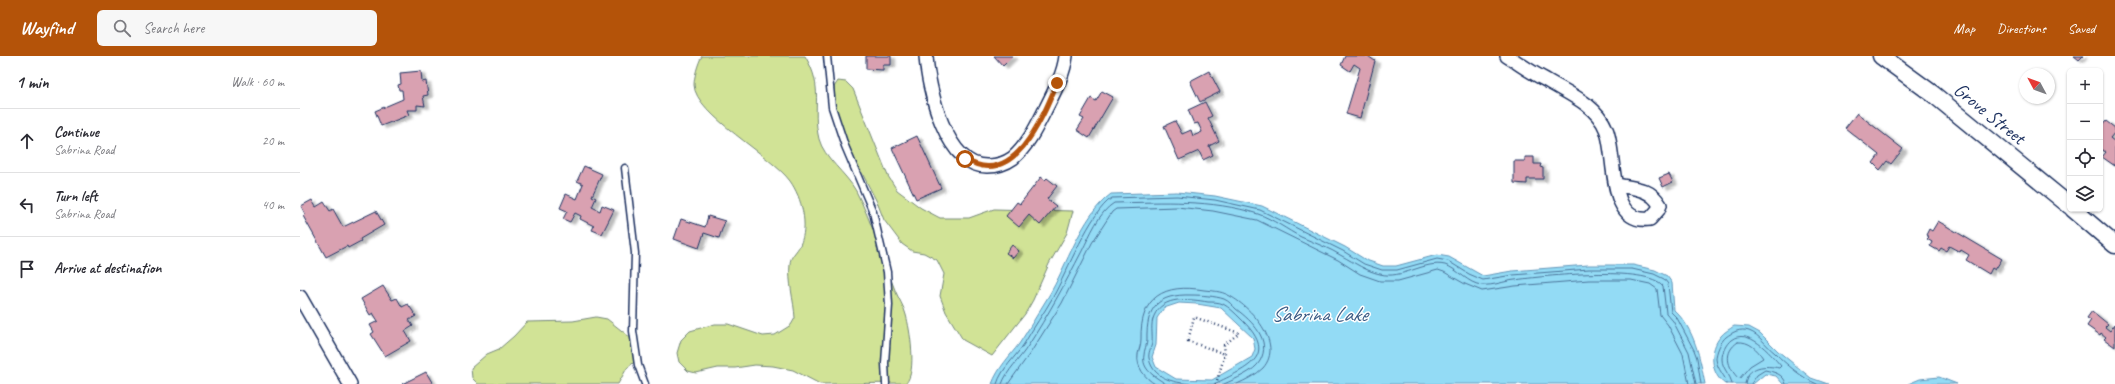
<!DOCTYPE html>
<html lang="en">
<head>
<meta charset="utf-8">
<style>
	body { margin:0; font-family:Caveat,sans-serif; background:#f7f7f7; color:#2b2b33 }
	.controls { position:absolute; right:12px; top:12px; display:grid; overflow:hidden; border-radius:6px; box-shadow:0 1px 3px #0004 }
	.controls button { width:36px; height:36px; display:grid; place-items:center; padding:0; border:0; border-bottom:1px solid #e1e1e2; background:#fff; color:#2b2b33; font:20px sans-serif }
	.compass { position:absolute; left:1719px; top:12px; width:36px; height:36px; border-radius:50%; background:#fff; box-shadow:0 1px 3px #0004; rotate:311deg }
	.stop { position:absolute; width:12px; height:12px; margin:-9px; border:3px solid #b45309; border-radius:50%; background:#fff }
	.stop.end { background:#b45309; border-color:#fff; box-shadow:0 1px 4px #0008 }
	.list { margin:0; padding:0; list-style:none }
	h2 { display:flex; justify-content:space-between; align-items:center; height:52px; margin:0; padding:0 16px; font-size:17px }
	h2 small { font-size:13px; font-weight:400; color:#7c7c81 }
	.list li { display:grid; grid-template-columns:26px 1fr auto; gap:12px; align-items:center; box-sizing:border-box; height:64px; padding:0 16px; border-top:1px solid #e1e1e2 }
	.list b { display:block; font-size:15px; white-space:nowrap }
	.list p { margin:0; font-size:13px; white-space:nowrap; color:#7c7c81 }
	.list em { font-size:13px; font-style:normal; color:#7c7c81 }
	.icon { flex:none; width:22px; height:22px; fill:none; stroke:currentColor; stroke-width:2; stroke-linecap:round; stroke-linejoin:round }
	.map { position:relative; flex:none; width:1815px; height:328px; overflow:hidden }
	header { display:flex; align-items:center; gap:24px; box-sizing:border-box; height:56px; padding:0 20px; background:#b45309; color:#fff }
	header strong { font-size:19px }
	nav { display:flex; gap:22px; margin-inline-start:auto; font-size:14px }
	.search { width:280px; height:36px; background:#f7f7f7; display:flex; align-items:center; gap:10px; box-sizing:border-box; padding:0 14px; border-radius:6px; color:#7c7c81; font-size:15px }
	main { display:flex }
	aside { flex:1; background:#fff }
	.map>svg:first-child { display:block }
	.green { fill:#d1e396; stroke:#76897a }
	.water { fill:#93dbf5; stroke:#6396b9; fill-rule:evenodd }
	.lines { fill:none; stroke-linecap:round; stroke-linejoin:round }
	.shore { stroke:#4b749a; stroke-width:1 }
	.building { fill:#d9a1b1; stroke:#1b2f5e; filter:url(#shadow) }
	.service-casing { stroke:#1b2f5e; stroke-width:9 }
	.minor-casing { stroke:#1b2f5e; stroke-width:16 }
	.tertiary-casing { stroke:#1b2f5e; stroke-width:19 }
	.path { stroke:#1b2f5e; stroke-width:2.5; stroke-dasharray:1 3; stroke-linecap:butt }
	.service { stroke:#fff; stroke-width:6 }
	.minor { stroke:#fff; stroke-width:13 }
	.tertiary { stroke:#fff; stroke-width:16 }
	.route { stroke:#b45309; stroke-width:5 }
	.labels { text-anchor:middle; stroke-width:3; stroke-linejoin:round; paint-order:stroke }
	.street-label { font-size:20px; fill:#1b2f5e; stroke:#fff }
	.water-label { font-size:21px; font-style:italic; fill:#395a84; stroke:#fff }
</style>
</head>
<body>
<header>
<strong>Wayfind</strong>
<div class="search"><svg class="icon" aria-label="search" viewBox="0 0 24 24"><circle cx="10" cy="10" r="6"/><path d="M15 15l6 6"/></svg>Search here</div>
<nav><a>Map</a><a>Directions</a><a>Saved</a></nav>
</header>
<main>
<aside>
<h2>1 min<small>Walk · 60 m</small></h2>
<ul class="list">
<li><svg class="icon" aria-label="ahead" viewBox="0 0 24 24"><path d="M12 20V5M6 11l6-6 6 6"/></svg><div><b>Continue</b><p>Sabrina Road</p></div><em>20 m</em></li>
<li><svg class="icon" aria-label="left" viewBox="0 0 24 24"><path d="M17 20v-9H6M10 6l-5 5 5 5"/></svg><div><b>Turn left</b><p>Sabrina Road</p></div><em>40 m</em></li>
<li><svg class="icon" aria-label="arrive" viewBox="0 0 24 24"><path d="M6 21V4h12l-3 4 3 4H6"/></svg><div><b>Arrive at destination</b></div></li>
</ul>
</aside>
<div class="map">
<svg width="1815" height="328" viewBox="0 0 1815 328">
	<defs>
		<filter id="shadow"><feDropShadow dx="4.5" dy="2.5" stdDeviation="1" flood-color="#0004"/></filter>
	</defs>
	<rect width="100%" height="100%" fill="#fff"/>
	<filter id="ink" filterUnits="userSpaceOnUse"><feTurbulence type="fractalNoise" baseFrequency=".025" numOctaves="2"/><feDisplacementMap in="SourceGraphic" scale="8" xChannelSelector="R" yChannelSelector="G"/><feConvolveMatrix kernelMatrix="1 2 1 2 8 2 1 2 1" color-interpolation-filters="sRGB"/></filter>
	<g filter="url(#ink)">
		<path class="green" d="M402 0H505C525 33 511 50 519 83 524 102 546 117 556 135 572 166 582 201 595 234 598 242 604 250 606 259 610 273 617 316 606 327L520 328 493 314 473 310 455 309 435 312H418L396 317 388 315 379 306 377 297 381 284 390 275 415 268H428L463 280 475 279 491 269 495 262C494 244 488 226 490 208 490 200 497 196 500 189 509 170 502 142 490 125 472 100 395 58 394 29 394 21 398 7 402 0Z
			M538 25 546 26 553 33 588 120 597 134 621 152 640 162H669L694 153 773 155 767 177 749 208 733 244 725 258 692 300 663 284 646 256 640 240 644 218 637 204 624 197 612 195 602 188 584 164 577 146 536 67 534 31Z
			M296 261 307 263 331 282 338 303 327 312 318 328H178L172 322 171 312 187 298 199 293 214 280 227 266 273 265Z"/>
		<path class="water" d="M877 136 915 140 962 150 1045 191 1066 204 1083 210H1096L1137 199 1149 201 1183 220 1212 215 1288 209H1333L1355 214 1367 220 1372 227 1374 254C1395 273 1400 303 1405 328H692C698 312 709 301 719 288 729 273 738 257 748 241 767 210 781 160 811 138ZM879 247 897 248 921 252 953 282 955 293 952 301 912 324 876 323 856 311 852 301 856 289 857 262 864 252Z
			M1434 270 1449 271 1460 277 1478 295 1511 322 1528 328H1483L1476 320 1465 318 1453 328H1425C1410 318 1409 293 1421 280 1424 276 1430 273 1434 270Z
			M1639 321 1657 328H1608L1620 323Z"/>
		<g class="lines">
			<path class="shore" d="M1438 286C1449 285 1457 293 1463 302L1450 310 1439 323C1427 311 1423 296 1438 286Z
				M697 328C702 312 715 302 724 288 733 272 744 257 753 241 767 216 790 156 812 142L877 140 915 144 960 154 1043 195 1064 208 1082 214H1097L1137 203 1148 205 1169 218 1183 224 1213 219 1289 213H1332L1354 218 1364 223 1368 228 1371 256 1377 262 1394 294 1397 302 1401 328
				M702 328C707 314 720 303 728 290 748 259 765 228 782 195 790 179 799 156 814 147 862 146 911 143 958 158 973 163 987 174 1001 181 1015 187 1029 192 1042 200 1055 207 1066 215 1080 218 1102 224 1124 204 1145 209 1158 213 1168 228 1182 229 1194 230 1204 225 1215 224 1241 220 1348 209 1363 230L1366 257 1373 265 1389 296 1396 328
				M708 328 731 296 762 247 792 187 812 156 816 153 877 151 913 155 957 164 1038 204 1060 218 1080 225H1098L1138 214 1144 216 1165 228 1182 235 1215 230 1289 224H1331L1350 228 1357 233 1360 259 1368 269 1383 298 1389 328
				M855 328C845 322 836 311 838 298 839 293 841 289 841 283 840 241 864 227 904 234 912 235 921 235 928 239 950 250 985 287 963 312 956 319 946 324 937 328
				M866 328C856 321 841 314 844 299 844 294 847 289 847 284 846 251 858 238 891 239 901 239 915 240 924 243 929 245 933 250 936 253 952 265 972 284 960 305 954 316 935 323 924 328
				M901 328C882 328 853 326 849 302 848 297 851 292 852 287 853 278 850 269 854 260 863 239 890 243 908 246 913 246 919 246 923 248 929 251 935 257 940 262 980 300 949 311 914 328
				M1427 328C1426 320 1417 314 1416 303 1416 296 1421 285 1426 281 1433 276 1440 272 1449 275 1460 279 1466 290 1475 297 1486 308 1502 322 1517 328
				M1432 328C1431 319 1422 313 1422 303 1422 296 1426 288 1431 284 1448 271 1470 297 1481 310L1479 312C1466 309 1447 309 1445 328
				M1451 328 1457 319 1465 314C1474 316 1484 318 1486 328"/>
		</g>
		<path class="building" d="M566 0H591V9H583V14L566 13Z
			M694 0H713L703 10Z
			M1045 0H1068L1075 5 1060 62 1046 58 1060 12 1054 8 1050 15 1041 9Z
			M1774 0H1783L1779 4Z
			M121 15 122 26 126 25 128 39 123 40 125 50 117 49V54H107L109 59 81 70 75 55 103 43 102 34H99L98 29 101 28 100 17Z
			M909 15 920 36 900 46 890 25Z
			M802 35 813 41 789 82 777 74 784 63 780 61 791 42 796 45Z
			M905 46 912 60 908 62 919 85 909 90 913 99 903 104 899 95 879 104 864 70 875 65 882 78 891 74 893 80 902 76 898 67 894 68 888 54Z
			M1557 57 1603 93 1591 108 1587 105 1580 114 1573 107 1579 99 1545 72Z
			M1806 65 1815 72V76L1810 82 1815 86V110L1802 101 1806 96 1800 93V72Z
			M617 80 641 132 616 143 592 92Z
			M1225 101H1234V108H1241L1240 111 1243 112V123H1227V128L1214 127V105H1225Z
			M284 110 302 118 292 140 296 142 292 151 300 155 302 149 314 154 302 178 292 174 294 170 280 163 281 160 275 157 270 166 263 163 267 155 260 152 266 138 277 143 283 128 277 125Z
			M1369 118 1373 126 1363 131 1359 122Z
			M741 121 745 124 747 122 757 130 747 143 756 150 740 169 729 159 719 171 706 160 717 146 720 148Z
			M12 144 16 151 24 146 30 155 33 153 43 171 76 155 84 169 60 183 61 185 48 192 47 190 26 201 3 160 5 158 1 150Z
			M408 160 425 165 419 182 404 177 399 192 374 183 381 163 405 171Z
			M1638 165 1702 203 1695 214 1692 212 1689 218 1666 204 1669 199 1661 194 1660 196 1649 190 1646 195 1641 192 1639 195 1630 190 1632 186 1627 183 1629 181 1626 179 1629 173 1632 175Z
			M712 189 719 195 713 202 706 197Z
			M83 230 92 244 97 242 102 251 108 248 116 260 109 264 113 270 105 275 111 285 85 300 71 278 74 276 70 269 78 265 73 257 70 259 61 243Z
			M1792 255 1808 268 1805 271 1810 275 1815 268V291L1804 283 1806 281 1801 277 1800 279 1787 270 1791 264 1787 262Z
			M126 316 133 328H102Z"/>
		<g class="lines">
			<defs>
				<path id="service" d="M527 0 532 51 545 90 573 156 587 216 589 249 585 307 586 328
					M325 112 335 197 333 275 338 309 345 328"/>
				<path id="minor" d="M626 0C628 32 646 112 688 110 697 110 706 107 713 102 727 90 736 72 744 56 752 40 764 19 766 0
					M1207 0C1220 8 1232 17 1246 24 1267 37 1296 48 1306 73 1317 98 1306 169 1350 163L1358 154 1360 149C1350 132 1334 132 1316 129
					M0 241 50 328"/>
				<path id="tertiary" d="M1581 0 1633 38 1770 150
					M1773 153 1815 189"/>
			</defs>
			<use href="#service" class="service-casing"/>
			<use href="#minor" class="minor-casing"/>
			<use href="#tertiary" class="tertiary-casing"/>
			<path class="path" d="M916 328 925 298 924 289 939 277 894 261 888 285 925 298"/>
			<use href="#service" class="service"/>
			<use href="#minor" class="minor"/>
			<use href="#tertiary" class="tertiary"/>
		</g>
	</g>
	<g class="lines" filter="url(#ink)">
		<path class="route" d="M665 103C714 134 743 61 757 27"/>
	</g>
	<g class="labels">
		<g class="street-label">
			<text transform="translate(1690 57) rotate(39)" y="7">Grove Street</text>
		</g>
		<g class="water-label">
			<text x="1019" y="265">Sabrina Lake</text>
		</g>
	</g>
</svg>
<div class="controls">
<button>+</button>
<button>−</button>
<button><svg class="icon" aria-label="locate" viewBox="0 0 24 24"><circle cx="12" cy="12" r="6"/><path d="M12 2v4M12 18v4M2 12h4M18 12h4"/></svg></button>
<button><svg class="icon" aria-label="layers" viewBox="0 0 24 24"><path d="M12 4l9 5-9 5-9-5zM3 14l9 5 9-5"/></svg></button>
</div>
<svg class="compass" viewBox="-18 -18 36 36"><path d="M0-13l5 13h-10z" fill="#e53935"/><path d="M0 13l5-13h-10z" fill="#7c7c81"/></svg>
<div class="stop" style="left:665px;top:103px"></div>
<div class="stop end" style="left:757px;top:27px"></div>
</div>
</main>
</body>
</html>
